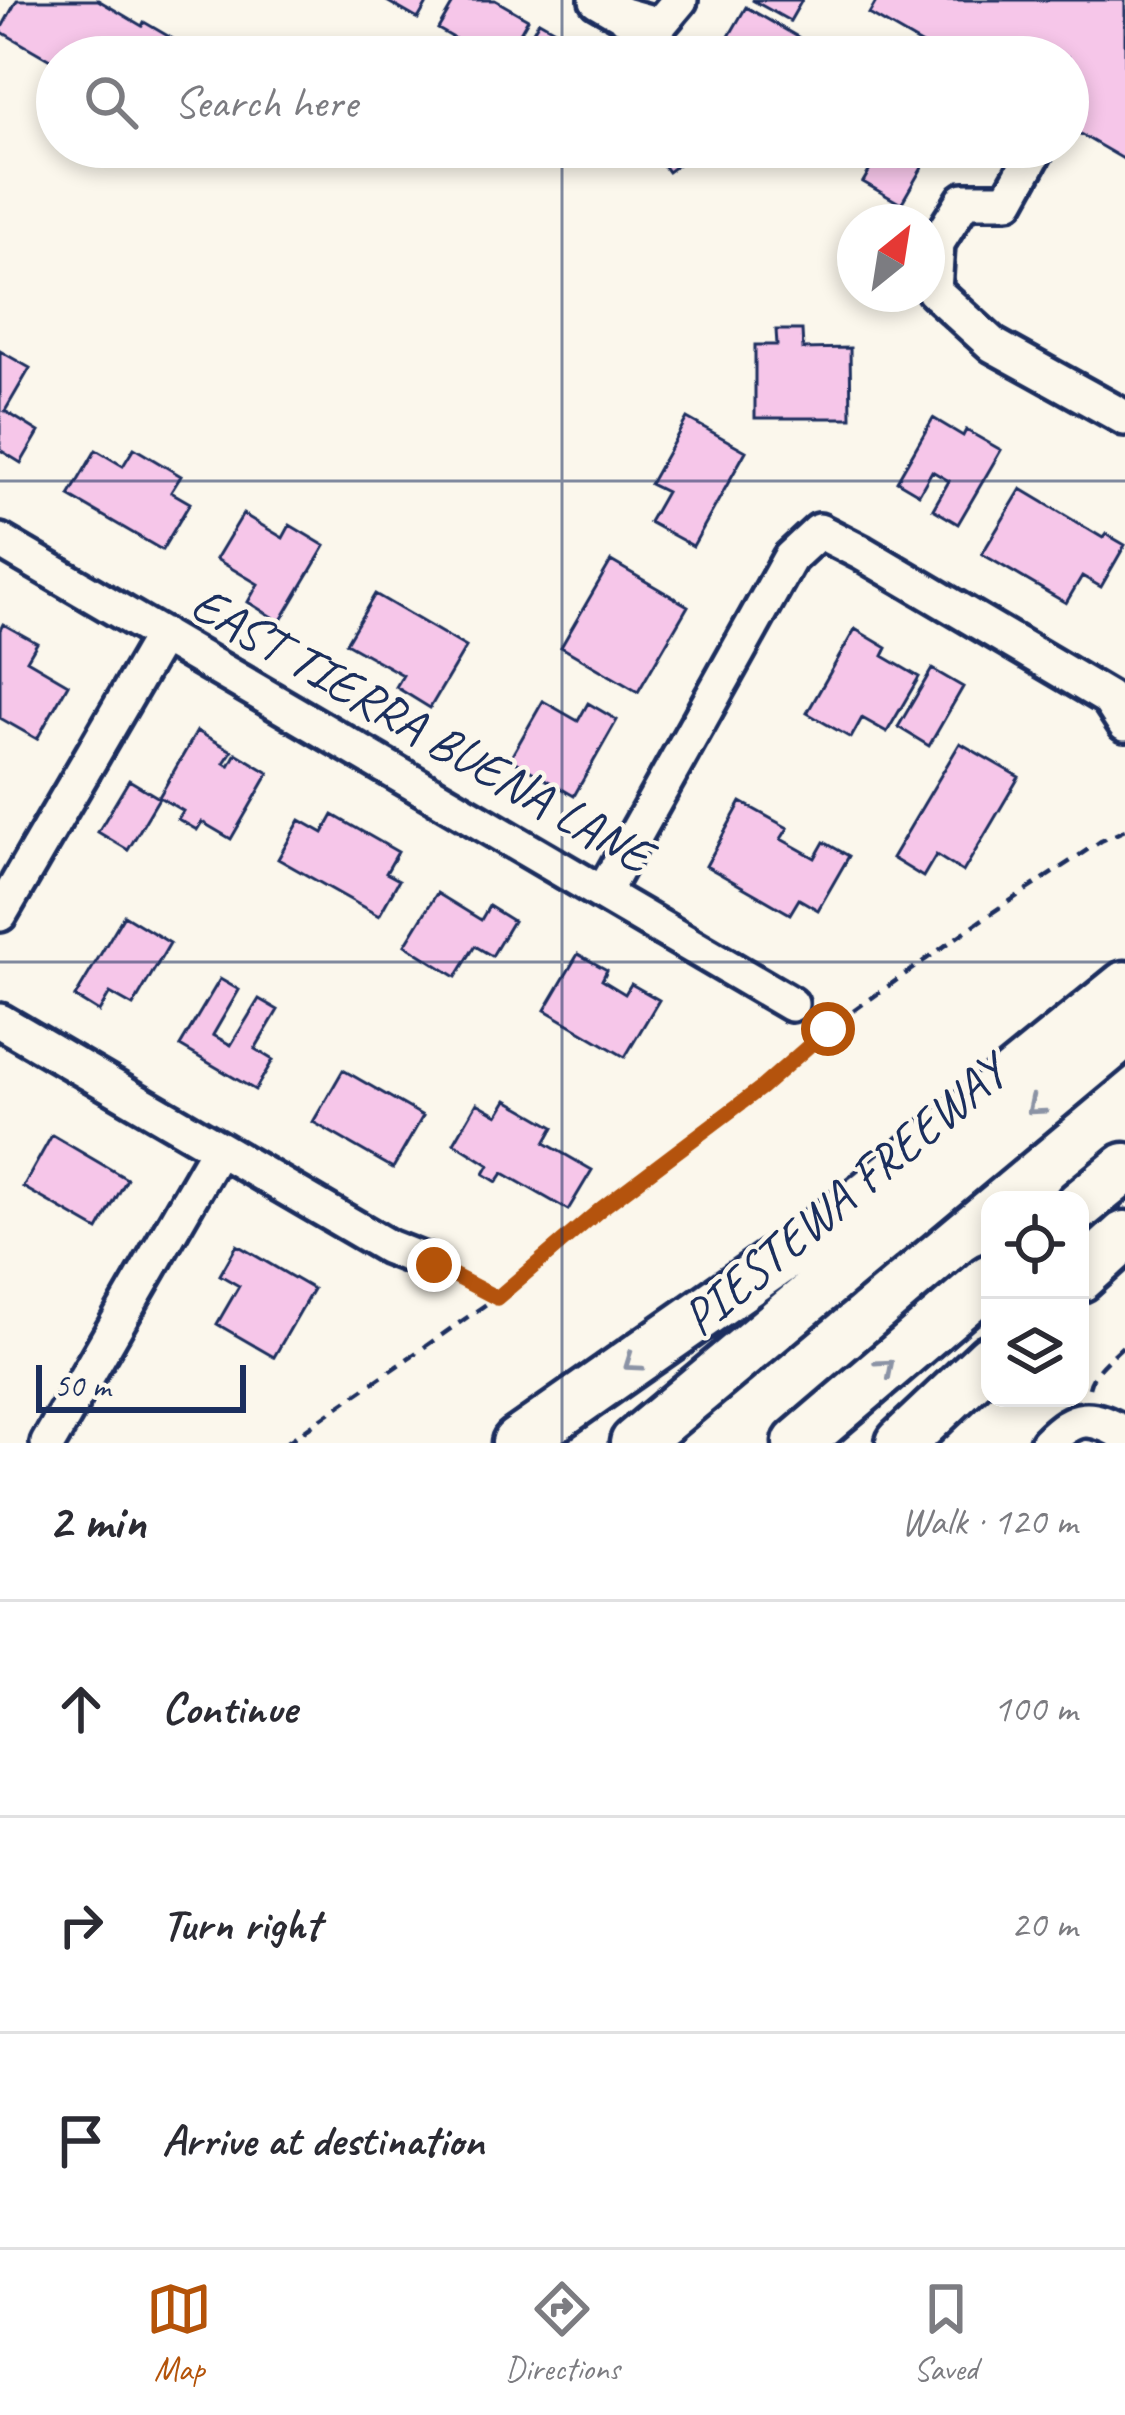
<!DOCTYPE html>
<html lang="en">
<head>
<meta charset="utf-8">
<style>
	body { margin:0; font-family:Caveat,sans-serif; background:#f2f2f3; color:#2b2b33 }
	.controls { position:absolute; right:36px; bottom:36px; display:grid; overflow:hidden; border-radius:24px; box-shadow:0 6px 18px #0003 }
	.controls button { width:108px; height:108px; display:grid; place-items:center; padding:0; border:0; border-bottom:3px solid #e1e1e2; background:#fff; color:#2b2b33; font:60px sans-serif }
	.compass { position:absolute; left:837px; top:204px; width:108px; height:108px; border-radius:50%; background:#fff; box-shadow:0 6px 18px #0003; rotate:30deg }
	.scale { position:absolute; left:36px; bottom:30px; width:210px; box-sizing:border-box; padding-left:12px; border:6px solid #1b2f5e; border-top:0; font-size:33px; line-height:42px; white-space:nowrap; color:#1b2f5e; -webkit-text-stroke:9px #fbf7ec; paint-order:stroke }
	.stop { position:absolute; width:36px; height:36px; margin:-27px; border:9px solid #b45309; border-radius:50%; background:#fff }
	.stop.end { background:#b45309; border-color:#fff; box-shadow:0 3px 12px #0008 }
	.list { margin:0; padding:0; list-style:none }
	h2 { display:flex; justify-content:space-between; align-items:center; height:156px; margin:0; padding:0 48px; font-size:51px }
	h2 small { font-size:39px; font-weight:400; color:#7c7c81 }
	.list li { display:grid; grid-template-columns:78px 1fr auto; gap:36px; align-items:center; box-sizing:border-box; height:216px; padding:0 48px; border-top:3px solid #e1e1e2 }
	.list b { display:block; font-size:45px; white-space:nowrap }
	.list em { font-size:39px; font-style:normal; color:#7c7c81 }
	.icon { flex:none; width:66px; height:66px; fill:none; stroke:currentColor; stroke-width:2; stroke-linecap:round; stroke-linejoin:round }
	.map { position:relative; flex:none; width:1125px; height:1443px; overflow:hidden }
	.search { position:absolute; background:#fff; box-shadow:0 6px 18px #0003; left:36px; right:36px; top:36px; height:132px; display:flex; align-items:center; gap:30px; box-sizing:border-box; padding:0 42px; border-radius:66px; color:#7c7c81; font-size:45px }
	.sheet { height:804px; background:#fff }
	nav { display:flex; justify-content:space-around; align-items:center; box-sizing:border-box; height:168px; border-top:3px solid #e1e1e2; background:#fff; font-size:33px; color:#7c7c81 }
	nav a { display:grid; justify-items:center; gap:6px }
	nav .on { color:#b45309 }
	.map>svg:first-child { display:block }
	.building { fill:#f6c6e9; stroke:#1b2f5e; stroke-width:3 }
	.lines { fill:none; stroke-linecap:round; stroke-linejoin:round }
	.minor-casing { stroke:#1b2f5e; stroke-width:42 }
	.highway-casing { stroke:#1b2f5e; stroke-width:57 }
	.path { stroke:#1b2f5e; stroke-width:4.5; stroke-dasharray:12 9; stroke-linecap:butt }
	.minor { stroke:#fbf7ec; stroke-width:33 }
	.highway { stroke:#fbf7ec; stroke-width:48 }
	.oneway { stroke:#8b93a5 }
	.route { stroke:#b45309; stroke-width:15 }
	.grid { fill:none; stroke:#1b2f5e; stroke-width:3; stroke-opacity:0.55 }
	.labels { text-anchor:middle; stroke-width:9; stroke-linejoin:round; paint-order:stroke }
	.street-label { font-size:51px; fill:#1b2f5e; stroke:#fbf7ec }
</style>
</head>
<body>
<div class="map">
<svg width="1125" height="1443" viewBox="0 0 1125 1443">
	<rect width="100%" height="100%" fill="#fbf7ec"/>
	<filter id="ink" filterUnits="userSpaceOnUse"><feTurbulence type="fractalNoise" baseFrequency=".00833" numOctaves="2"/><feDisplacementMap in="SourceGraphic" scale="24" xChannelSelector="R" yChannelSelector="G"/><feConvolveMatrix kernelMatrix="1 2 1 2 8 2 1 2 1" color-interpolation-filters="sRGB"/></filter>
	<g filter="url(#ink)">
		<path class="building" d="M17 0H98L142 26 144 22 197 53 194 57H74L67 53 65 57H57V64L0 31Z
			M385 0H429L418 19Z
			M455 0H495L528 19 506 57H487L438 29Z
			M752 0H802L790 21Z
			M877 0H1125V160L1068 127V57H944L869 14Z
			M746 7 798 37 787 57H717Z
			M539 21 581 45 576 53 583 57H518Z
			M650 147H702L668 172Z
			M883 147H934L901 204 863 182Z
			M776 330H802L803 349 850 348 851 418H755V345H777Z
			M0 351 30 368 5 411 39 432 21 463 0 450Z
			M687 418 746 451 693 546 649 522 666 492 650 484Z
			M933 418 963 436 966 430 1001 450 958 524 933 509 949 481 932 471 919 494 897 481Z
			M134 448 181 476 171 492 190 503 162 550 69 496 96 450 123 466Z
			M1021 489 1103 538 1106 534 1125 545 1101 587 1082 576 1066 603 982 554Z
			M243 514 283 538 290 525 325 546 280 622 248 602 258 584 216 559Z
			M611 561 688 606 638 692 561 647Z
			M375 594 466 647 430 708 396 687 403 675 346 643Z
			M3 624 37 643 27 660 68 684 37 739 0 718V630Z
			M855 629 887 648 883 656 919 677 887 732 862 718 851 738 807 713Z
			M932 669 963 687 929 746 898 727Z
			M543 701 578 721 588 703 617 720 574 796 510 759Z
			M197 731 232 751 224 763 229 766 236 753 269 773 231 839 202 822 197 830 178 819 183 811 159 797Z
			M960 743 1019 777 963 872 936 855 923 877 892 858Z
			M129 780 159 798 128 850 98 832Z
			M741 802 788 828 781 839 815 858 824 842 849 856 818 910 799 899 790 914 706 866Z
			M333 815 398 852 386 873 399 880 379 916 278 859 300 820 323 833Z
			M437 893 481 920 489 906 513 921 492 956 475 946 456 977 405 945Z
			M124 915 170 943 133 1006 110 993 99 1012 75 997Z
			M578 954 607 970 602 980 625 994 631 984 659 1000 625 1057 545 1010Z
			M220 979 239 990 213 1035 231 1045 259 999 278 1010 255 1049 273 1060 255 1090 180 1046Z
			M343 1070 423 1116 393 1168 313 1122Z
			M507 1100 554 1127 545 1143 592 1170 568 1210 503 1173 497 1182 484 1174 489 1165 454 1143 477 1103 498 1115Z
			M52 1135 127 1179 98 1230 23 1187Z
			M237 1245 313 1289 274 1357 217 1324 239 1286 220 1275Z"/>
		<g class="lines">
			<defs>
				<path id="minor" d="M597 0 623 15 659 25 680 0
					M1035 147 1037 148 1008 200H964L937 243 934 291 993 345 1125 418
					M0 541 791 1004
					M603 893 790 558 819 531 862 553 1108 698 1125 724
					M0 914 162 635
					M0 1021 388 1247 434 1265
					M48 1443 218 1149
					M1047 1443C1076 1414 1090 1414 1125 1434"/>
				<path id="highway" d="M1080 1205 1125 1168
					M1080 1277 1125 1236
					M517 1443 851 1209 1125 986
					M635 1443 1125 1033
					M798 1443 990 1279
					M901 1443 990 1359"/>
			</defs>
			<use href="#minor" class="minor-casing"/>
			<use href="#highway" class="highway-casing"/>
			<path class="path" d="M459 1278 497 1298
				M1089 1388C1093 1370 1112 1357 1125 1344
				M286 1443 521 1280 602 1208 673 1151 761 1088 828 1029 984 918 1101 841 1125 830"/>
			<use href="#minor" class="minor"/>
			<use href="#highway" class="highway"/>
		</g>
		<defs><path id="oneway-chevron" d="M-2-3.5L2.5 0L-2 3.5" fill="none" stroke-width="1.6" stroke-linecap="round" stroke-linejoin="round" transform="scale(3)"/></defs>
		<g class="oneway">
			<use href="#oneway-chevron" transform="translate(1035 1107) rotate(140)"/>
			<use href="#oneway-chevron" transform="translate(632 1363) rotate(145)"/>
			<use href="#oneway-chevron" transform="translate(886 1367) rotate(-41)"/>
		</g>
	</g>
	<g class="lines" filter="url(#ink)">
		<path class="route" d="M434 1265 497 1298 602 1208 761 1088 828 1029"/>
	</g>
	<path class="grid" d="M562 0V57M562 147V1443M0 481H1125M0 962H1125"/>
	<g class="labels">
		<g class="street-label">
			<text transform="translate(422 728) rotate(30)" y="18">EAST TIERRA BUENA LANE</text>
			<text transform="translate(843 1194) rotate(-40)" y="18">PIESTEWA FREEWAY</text>
		</g>
	</g>
</svg>
<div class="controls">
<button><svg class="icon" aria-label="locate" viewBox="0 0 24 24"><circle cx="12" cy="12" r="6"/><path d="M12 2v4M12 18v4M2 12h4M18 12h4"/></svg></button>
<button><svg class="icon" aria-label="layers" viewBox="0 0 24 24"><path d="M12 4l9 5-9 5-9-5zM3 14l9 5 9-5"/></svg></button>
</div>
<svg class="compass" viewBox="-18 -18 36 36"><path d="M0-13l5 13h-10z" fill="#e53935"/><path d="M0 13l5-13h-10z" fill="#7c7c81"/></svg>
<div class="scale">50 m</div>
<div class="stop" style="left:828px;top:1029px"></div>
<div class="stop end" style="left:434px;top:1265px"></div>
<div class="search"><svg class="icon" aria-label="search" viewBox="0 0 24 24"><circle cx="10" cy="10" r="6"/><path d="M15 15l6 6"/></svg>Search here</div>
</div>
<section class="sheet">
<h2>2 min<small>Walk · 120 m</small></h2>
<ul class="list">
<li><svg class="icon" aria-label="ahead" viewBox="0 0 24 24"><path d="M12 20V5M6 11l6-6 6 6"/></svg><div><b>Continue</b></div><em>100 m</em></li>
<li><svg class="icon" aria-label="right" viewBox="0 0 24 24"><path d="M7 20v-9h11M14 6l5 5-5 5"/></svg><div><b>Turn right</b></div><em>20 m</em></li>
<li><svg class="icon" aria-label="arrive" viewBox="0 0 24 24"><path d="M6 21V4h12l-3 4 3 4H6"/></svg><div><b>Arrive at destination</b></div></li>
</ul>
</section>
<nav>
<a class="on"><svg class="icon" aria-label="map" viewBox="0 0 24 24"><path d="M3 6l6-2 6 2 6-2v14l-6 2-6-2-6 2zM9 4v14M15 6v14"/></svg>Map</a>
<a><svg class="icon" aria-label="directions" viewBox="0 0 24 24"><path d="M12 3l9 9-9 9-9-9zM9 14v-3h6M13 9l2 2-2 2"/></svg>Directions</a>
<a><svg class="icon" aria-label="saved" viewBox="0 0 24 24"><path d="M7 4h10v16l-5-4-5 4z"/></svg>Saved</a>
</nav>
</body>
</html>
